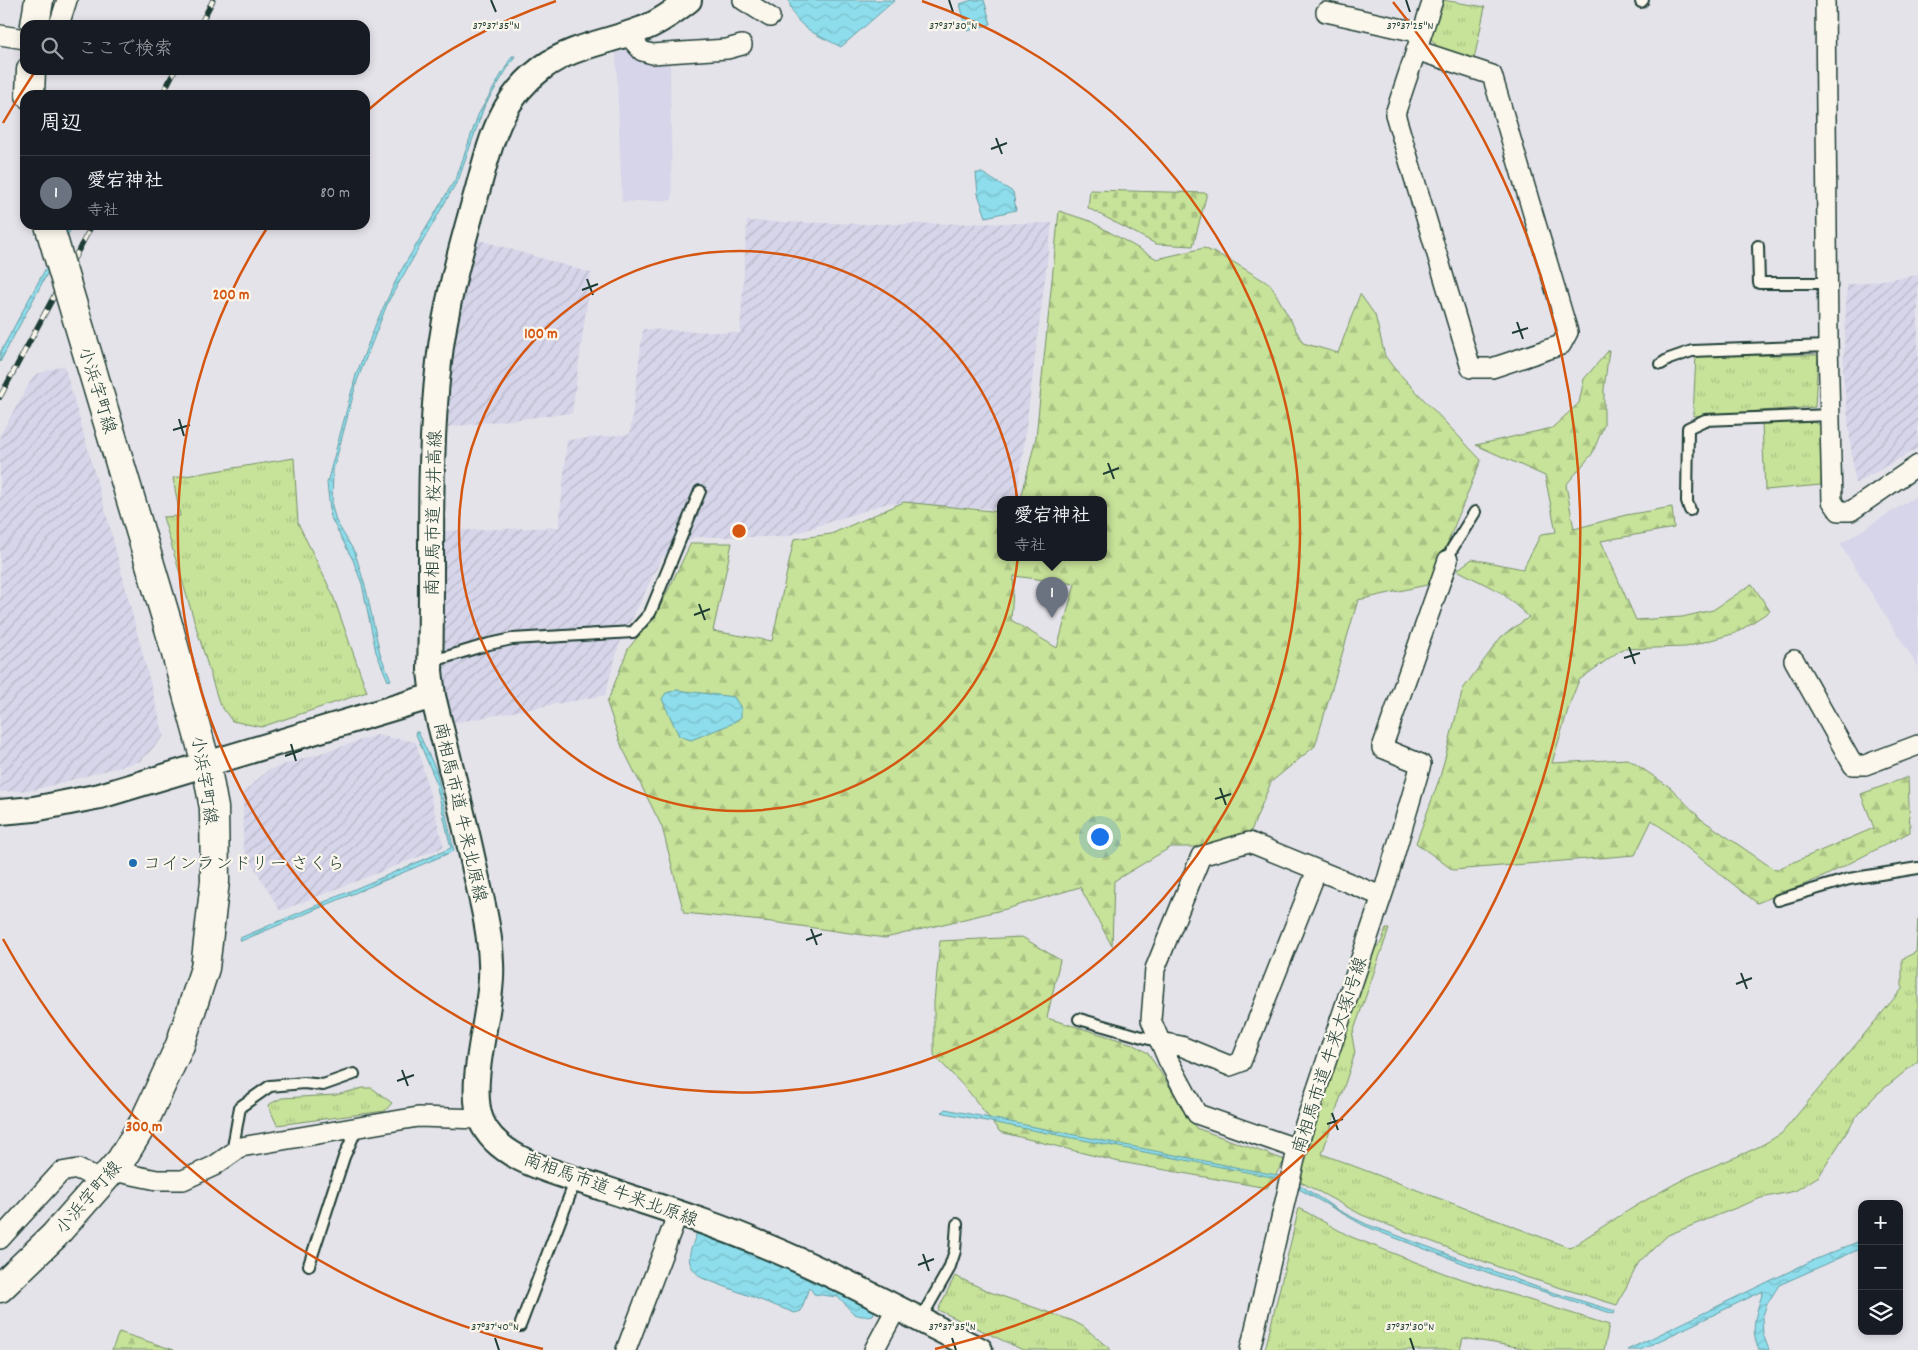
<!DOCTYPE html>
<html lang="ja">
<head>
<meta charset="utf-8">
<style>
	body { margin:0; font-family:Dekko,"Klee One",sans-serif; background:#242831; color:#f1f3f6 }
	.controls { position:absolute; right:15px; bottom:15px; display:grid; overflow:hidden; border-radius:10px; box-shadow:0 2px 8px #0003 }
	.controls button { width:45px; height:45px; display:grid; place-items:center; padding:0; border:0; border-bottom:1px solid #363941; background:#171b24; color:#f1f3f6; font:25px sans-serif }
	.you { position:absolute; left:1099px; top:836px; width:18px; height:18px; margin:-12px; border:4px solid #fff; border-radius:50%; background:#1a73e8; box-shadow:0 0 0 8px #1a73e833 }
	.badge { display:grid; place-items:center; width:32px; height:32px; border-radius:50%; background:#ea580c; color:#fff; font-size:16px; font-weight:700 }
	.pin { position:absolute; translate:-50% -41px; filter:drop-shadow(0 1px 2px #0008) }
	.pin::after { content:''; position:absolute; top:26px; width:18px; height:15px; background:inherit; clip-path:polygon(0 0,100% 0,50% 100%) }
	.popup { position:absolute; left:997px; top:496px; width:110px; height:65px; box-sizing:border-box; display:grid; place-content:center; border-radius:10px; background:#171b24; filter:drop-shadow(0 1px 4px #0005); font-size:16px; white-space:nowrap; color:#9ea1a6 }
	.popup b { font-size:19px; color:#f1f3f6 }
	.popup::after { content:''; position:absolute; left:50%; top:100%; margin-left:-10px; border:10px solid transparent; border-top-color:#171b24 }
	.list { margin:0; padding:0; list-style:none }
	h2 { display:flex; justify-content:space-between; align-items:center; height:65px; margin:0; padding:0 20px; font-size:21px }
	h2 small { font-size:16px; font-weight:400; color:#9ea1a6 }
	.list li { display:grid; grid-template-columns:32px 1fr auto; gap:15px; align-items:center; box-sizing:border-box; height:75px; padding:0 20px; border-top:1px solid #363941 }
	.list b { display:block; font-size:19px; white-space:nowrap }
	.list p { margin:0; font-size:16px; white-space:nowrap; color:#9ea1a6 }
	.list em { font-size:16px; font-style:normal; color:#9ea1a6 }
	.icon { flex:none; width:28px; height:28px; fill:none; stroke:currentColor; stroke-width:2; stroke-linecap:round; stroke-linejoin:round }
	.map { position:relative; flex:none; width:1918px; height:1350px; overflow:hidden }
	.search { position:absolute; background:#171b24; box-shadow:0 2px 8px #0003; left:20px; top:20px; width:350px; height:55px; display:flex; align-items:center; gap:12px; box-sizing:border-box; padding:0 18px; border-radius:15px; color:#9ea1a6; font-size:19px }
	.panel { position:absolute; background:#171b24; box-shadow:0 2px 8px #0003; left:20px; top:90px; width:350px; height:140px; border-radius:15px }
	.map>svg:first-child { display:block }
	.built { fill:#d6d5e9 }
	.industrial { fill:url(#industrial-furrows) }
	.grass { fill:url(#grass-tufts); stroke:#739066 }
	.forest { fill:url(#forest-firs); stroke:#739066; fill-rule:evenodd }
	.cemetery { fill:url(#cemetery-stones); stroke:#739066 }
	.water { fill:url(#water-waves); stroke:#629da2 }
	.lines { fill:none; stroke-linecap:round; stroke-linejoin:round }
	.service-casing { stroke:#1f3d34; stroke-width:14 }
	.minor-casing { stroke:#1f3d34; stroke-width:22 }
	.tertiary-casing { stroke:#1f3d34; stroke-width:28 }
	.secondary-casing { stroke:#1f3d34; stroke-width:31 }
	.service { stroke:#fbf7ec; stroke-width:10 }
	.minor { stroke:#fbf7ec; stroke-width:19 }
	.tertiary { stroke:#fbf7ec; stroke-width:24 }
	.secondary { stroke:#fbf7ec; stroke-width:28 }
	.rail-casing { stroke:#1f3d34; stroke-width:5.5 }
	.rail { stroke:#fbf7ec; stroke-width:4; stroke-dasharray:11; stroke-linecap:butt }
	.secondary-bridge-casing { stroke:#1f3d34; stroke-width:31; stroke-linecap:butt }
	.secondary-bridge { stroke:#fbf7ec; stroke-width:28 }
	.ticks { fill:none; stroke:#1f3d34; stroke-width:2 }
	.ring { fill:none; stroke:#d45610; stroke-width:2.5 }
	.poi-dot { fill:#1f6fb2; stroke:#fbf7ec; stroke-width:2 }
	.labels { text-anchor:middle; stroke-width:4.5; stroke-linejoin:round; paint-order:stroke }
	.street-label { font-size:18px; fill:#1f3d34; stroke:#fbf7ec }
	.poi-label { font-size:18px; fill:#1f3d34; stroke:#fbf7ec; text-anchor:start }
	.ticks-label { font-size:12px; text-anchor:middle; fill:#1f3d34; stroke:#fbf7ec; stroke-width:4.5; stroke-linejoin:round; paint-order:stroke }
	.centre { fill:#d45610; stroke:#fbf7ec; stroke-width:2.5 }
	.ring-label { font-size:15px; text-anchor:middle; font-weight:bold; fill:#d45610; stroke:#fbf7ec; stroke-width:4.5; stroke-linejoin:round; paint-order:stroke }
</style>
</head>
<body>
<div class="map">
<svg width="1918" height="1350" viewBox="0 0 1918 1350">
	<defs>
		<pattern id="industrial-furrows" width="10" height="10" patternUnits="userSpaceOnUse" patternTransform="scale(1.25)"><rect width="10" height="10" fill="#d6d5e9"/><path d="M-1 1l2-2M0 10L10 0M9 11l2-2" fill="none" stroke="#b7b8c8"/></pattern>
		<pattern id="grass-tufts" width="24" height="20" patternUnits="userSpaceOnUse" patternTransform="scale(1.25)"><rect width="24" height="20" fill="#c7e299"/><path d="M3 7l-1-3M5 7V3M7 7l1-3M15 17l-1-3M17 17v-4M19 17l1-3" fill="none" stroke="#aac384"/></pattern>
		<pattern id="forest-firs" width="22" height="20" patternUnits="userSpaceOnUse" patternTransform="scale(1.25)"><rect width="22" height="20" fill="#c7e299"/><path d="M5 1l3.5 6h-7zM16 11l3.5 6h-7z" fill="#aac384"/></pattern>
		<pattern id="cemetery-stones" width="16" height="16" patternUnits="userSpaceOnUse" patternTransform="scale(1.25)"><rect width="16" height="16" fill="#c7e299"/><path d="M2 7V4a2 2 0 0 1 4 0v3zM10 15v-3a2 2 0 0 1 4 0v3z" fill="#aac384"/></pattern>
		<pattern id="water-waves" width="16" height="10" patternUnits="userSpaceOnUse" patternTransform="scale(1.25)"><rect width="16" height="10" fill="#8eddec"/><path d="M0 5q4-4 8 0t8 0" fill="none" stroke="#7abfcb"/></pattern>
	</defs>
	<rect width="100%" height="100%" fill="#e5e3ea"/>
	<filter id="ink" filterUnits="userSpaceOnUse"><feTurbulence type="fractalNoise" baseFrequency=".02" numOctaves="2"/><feDisplacementMap in="SourceGraphic" scale="10" xChannelSelector="R" yChannelSelector="G"/><feConvolveMatrix kernelMatrix="1 2 1 2 8 2 1 2 1" color-interpolation-filters="sRGB"/></filter>
	<g filter="url(#ink)">
		<path class="built" d="M633 47 670 61 672 200 622 202 616 53Z
			M1918 495V667L1840 544Z"/>
		<path class="industrial" d="M747 221 862 224 1052 223 1017 499H1001V509L888 503 784 537H694L662 558 619 645 605 695 453 723 443 677V531L559 527 567 440 630 434 643 329 740 333Z
			M476 239 591 273 572 413 448 427 452 347Z
			M1918 275V448L1855 484 1843 374 1847 285Z
			M64 365 107 516 164 736 141 761 34 790 0 792V435L34 375Z
			M377 735 416 742 444 847 280 911 243 848V793L268 770Z"/>
		<path class="grass" d="M1442 0 1485 7 1474 59 1440 50 1431 39Z
			M1696 355H1818L1815 407 1693 416Z
			M1810 421 1821 425V485L1765 490 1762 423Z
			M294 458 298 523 332 593 367 692 261 727 232 721 219 703 163 517 180 516 173 478Z
			M1918 919V1061L1876 1095 1858 1114 1819 1176 1795 1191 1761 1198 1668 1235 1639 1262 1617 1305 1522 1276 1362 1215 1299 1181 1307 1145 1374 949 1381 943 1386 929H1389L1352 1036 1355 1053 1322 1154 1570 1248C1609 1222 1647 1198 1688 1177 1720 1162 1753 1153 1782 1133L1902 989V959L1916 952Z
			M363 1088H372L392 1103 385 1111 277 1125 268 1105 282 1098 336 1095Z
			M1299 1208 1349 1236 1446 1274 1609 1325 1604 1350H1536L1463 1338 1460 1350H1265Z
			M955 1276 990 1292 1073 1321 1084 1327 1111 1350H1023L938 1310Z"/>
		<path class="forest" d="M1059 211 1090 221 1157 259 1204 248 1230 260 1271 285 1303 343 1338 353 1360 294 1375 315 1385 356 1394 368 1481 460 1431 584 1358 600 1315 746 1271 782 1249 836 1214 847H1171L1114 881 1112 946 1080 887 1006 909 885 938 772 922 684 913 662 827 622 747 607 703 628 649 658 611 691 543H732L713 631 772 641 794 539 831 534 904 502 1001 512V557H1103V499H1021L1036 437ZM1014 576 1075 584 1057 648 1011 620Z
			M1609 350 1604 389V425L1592 454 1566 485 1574 529 1626 515 1672 507 1674 528 1601 541 1636 620 1682 617 1713 610 1752 584 1770 611 1736 633 1686 647 1622 649 1579 680 1570 703 1552 763 1628 759 1671 788 1701 819 1775 870 1874 828 1861 794 1908 777 1910 832 1823 877 1757 903 1652 820 1635 855 1453 870 1416 843 1440 777 1463 689 1501 637 1529 617 1502 593 1457 570 1472 559 1523 569 1541 534 1556 532 1545 476 1476 445 1552 428 1579 403 1584 379Z
			M1022 937 1060 960 1047 1018 1133 1044 1148 1053 1196 1128 1285 1160 1267 1188 1115 1161 1000 1132 969 1092 934 1055V1002L940 941Z
			M119 1332 174 1350H112Z"/>
		<path class="cemetery" d="M1090 190 1207 193 1193 246 1156 244 1088 208Z"/>
		<path class="water" d="M789 0H895L841 47C819 35 793 28 789 0Z
			M972 0H984L991 24 967 31 960 4Z
			M512 56H515L484 107 459 178 388 302 357 381 333 471 332 506 336 521 355 553 366 589 380 654 391 680 388 681 376 652 362 584 353 560 331 518 327 483 356 375 377 321 399 274 457 176 478 115Z
			M976 173H982L1013 192 1016 210 986 217 978 194Z
			M69 225H73L0 362V353Z
			M677 690 734 697 741 708V717L731 724 691 740 679 736 662 699 666 693Z
			M415 732H418L436 770 454 851 241 941 240 938 451 848 435 779Z
			M945 1109 1245 1169 1282 1176V1179L945 1113 942 1112Z
			M1300 1185 1338 1210 1366 1224 1542 1289 1615 1311 1614 1314 1516 1283 1382 1233 1363 1225 1299 1189Z
			M697 1232 771 1260 875 1310 873 1315C850 1320 850 1306 838 1297L814 1294 809 1287 801 1311 795 1313 702 1278C682 1262 690 1253 697 1232Z
			M1862 1240V1248L1779 1285 1767 1304 1762 1318 1763 1334 1769 1350H1759C1749 1328 1757 1312 1763 1291L1640 1350H1627L1809 1262Z"/>
		<g class="lines">
			<defs>
				<path id="service" d="M1641 2 1643 0
					M1758 246 1759 283H1828
					M1661 364 1669 359 1692 351 1828 346
					M1690 510 1687 502 1688 428 1705 420 1831 415
					M1448 560 1452 549 1475 512
					M430 662 489 644 512 639 633 632 650 613 700 491
					M1778 900 1849 879 1918 868
					M1079 1019 1160 1042
					M232 1153 240 1107 270 1086 304 1083 323 1085 354 1074
					M309 1265 344 1157 357 1128
					M920 1320 949 1269 955 1251 957 1224
					M520 1326 576 1179"/>
				<path id="minor" d="M743 0 770 17
					M1825 0 1828 342 1832 501 1839 511H1851L1918 465
					M1326 12 1421 33
					M59 25 67 0
					M627 34 642 51 652 54 727 49 742 45
					M0 35 25 39
					M1416 50 1492 75 1568 332 1561 345 1492 368H1471L1395 114 1433 0
					M1794 660 1853 765H1865L1918 745
					M1160 1042 1181 1046 1230 1066 1241 1062 1317 870
					M1298 1149 1197 1114 1168 1060 1151 1020 1155 969 1201 856 1249 842 1381 896
					M113 1171 157 1180H183L214 1166 241 1147 418 1117 481 1119
					M0 1239 61 1172 78 1169 103 1182
					M626 1350 678 1213
					M874 1350 896 1309
					M1250 1350 1299 1142 1385 887 1421 764 1382 748 1448 560"/>
				<path id="tertiary" d="M433 696C447 754 463 812 475 870 482 901 490 931 491 963 494 1009 466 1080 481 1120 497 1162 564 1174 602 1188 657 1206 713 1223 766 1246 839 1276 909 1315 980 1350
					M0 812 34 809 100 796 433 696 430 671C433 569 427 464 439 362 445 307 460 252 475 199 490 147 496 103 542 68 571 46 609 42 642 29 659 23 675 11 689 0"/>
				<path id="secondary" d="M35 25 39 0
					M30 95 31 70
					M0 1288 54 1236 121 1160 144 1122 180 1045 205 968 215 881 214 808 206 764 169 628"/>
			</defs>
			<use href="#service" class="service-casing"/>
			<use href="#minor" class="minor-casing"/>
			<use href="#tertiary" class="tertiary-casing"/>
			<use href="#secondary" class="secondary-casing"/>
			<use href="#service" class="service"/>
			<use href="#minor" class="minor"/>
			<use href="#tertiary" class="tertiary"/>
			<use href="#secondary" class="secondary"/>
			<defs>
				<path id="rail" d="M200 25 213 0
					M162 95 175 70
					M0 397 92 225"/>
			</defs>
			<use href="#rail" class="rail-casing"/>
			<use href="#rail" class="rail"/>
			<defs>
				<path id="secondary-bridge" d="M49 225 169 628"/>
			</defs>
			<use href="#secondary-bridge" class="secondary-bridge-casing"/>
			<use href="#secondary-bridge" class="secondary-bridge"/>
		</g>
	</g>
	<path class="ticks" d="M491 0 496 12M949 0 953 12M1406 0 1410 12M996 138 1002 154M991 149 1007 143M587 279 593 295M582 290 598 284M1517 322 1523 339M1512 333 1528 328M179 419 184 436M173 430 190 425M1108 463 1114 479M1103 474 1119 468M699 604 705 620M694 615 710 609M1629 647 1635 664M1624 658 1640 653M291 744 296 761M285 756 302 750M1220 788 1226 805M1215 799 1231 794M811 929 817 945M806 940 822 934M1741 973 1747 989M1736 984 1752 978M402 1070 408 1086M397 1081 414 1075M1332 1113 1338 1130M1327 1124 1343 1119M923 1254 929 1271M918 1265 934 1259M495 1338 499 1350M952 1338 956 1350M1410 1338 1414 1350"/>
	<g class="ring">
		<circle cx="739" cy="531" r="280"/>
		<path d="M367 111A561 561 0 0 1 556 1M922 1A561 561 0 1 1 269 225"/>
		<path d="M543 1349A841 841 0 0 1 3 939M3 123A841 841 0 0 1 34 73M1393 2A841 841 0 0 1 935 1349"/>
	</g>
	<circle class="poi-dot" cx="133" cy="863" r="5"/>
	<g class="labels">
		<g class="street-label">
			<text transform="translate(98 390) rotate(73)" y="6">小浜字町線</text>
			<text transform="translate(433 513) rotate(-89)" y="6">南相馬市道 桜井高線</text>
			<text transform="translate(205 780) rotate(81)" y="6">小浜字町線</text>
			<text transform="translate(461 812) rotate(77)" y="6">南相馬市道 牛来北原線</text>
			<text transform="translate(1329 1055) rotate(-72)" y="6">南相馬市道 牛来大塚1号線</text>
			<text transform="translate(611 1189) rotate(20)" y="6">南相馬市道 牛来北原線</text>
			<text transform="translate(88 1197) rotate(-49)" y="6">小浜字町線</text>
		</g>
		<g class="poi-label">
			<text x="143" y="869">コインランドリー さくら</text>
		</g>
	</g>
	<g class="ticks-label">
		<text x="496" y="29">37°37'35"N</text>
		<text x="953" y="29">37°37'30"N</text>
		<text x="1410" y="29">37°37'25"N</text>
		<text x="495" y="1330">37°37'40"N</text>
		<text x="952" y="1330">37°37'35"N</text>
		<text x="1410" y="1330">37°37'30"N</text>
	</g>
	<circle cx="739" cy="531" r="8" class="centre"/>
	<g class="ring-label">
		<text x="231" y="299">200 m</text>
		<text x="541" y="338">100 m</text>
		<text x="144" y="1131">300 m</text>
	</g>
</svg>
<div class="controls">
<button>+</button>
<button>−</button>
<button><svg class="icon" aria-label="layers" viewBox="0 0 24 24"><path d="M12 4l9 5-9 5-9-5zM3 14l9 5 9-5"/></svg></button>
</div>
<div class="you"></div>
<div class="pin badge" style="left:1052px;top:618px;background:#6b7280">1</div>
<div class="popup"><b>愛宕神社</b>寺社</div>
<div class="search"><svg class="icon" aria-label="search" viewBox="0 0 24 24"><circle cx="10" cy="10" r="6"/><path d="M15 15l6 6"/></svg>ここで検索</div>
<section class="panel">
<h2>周辺<small></small></h2>
<ul class="list">
<li><span class="badge" style="background:#6b7280">1</span><div><b>愛宕神社</b><p>寺社</p></div><em>80 m</em></li>
</ul>
</section>
</div>
</body>
</html>
